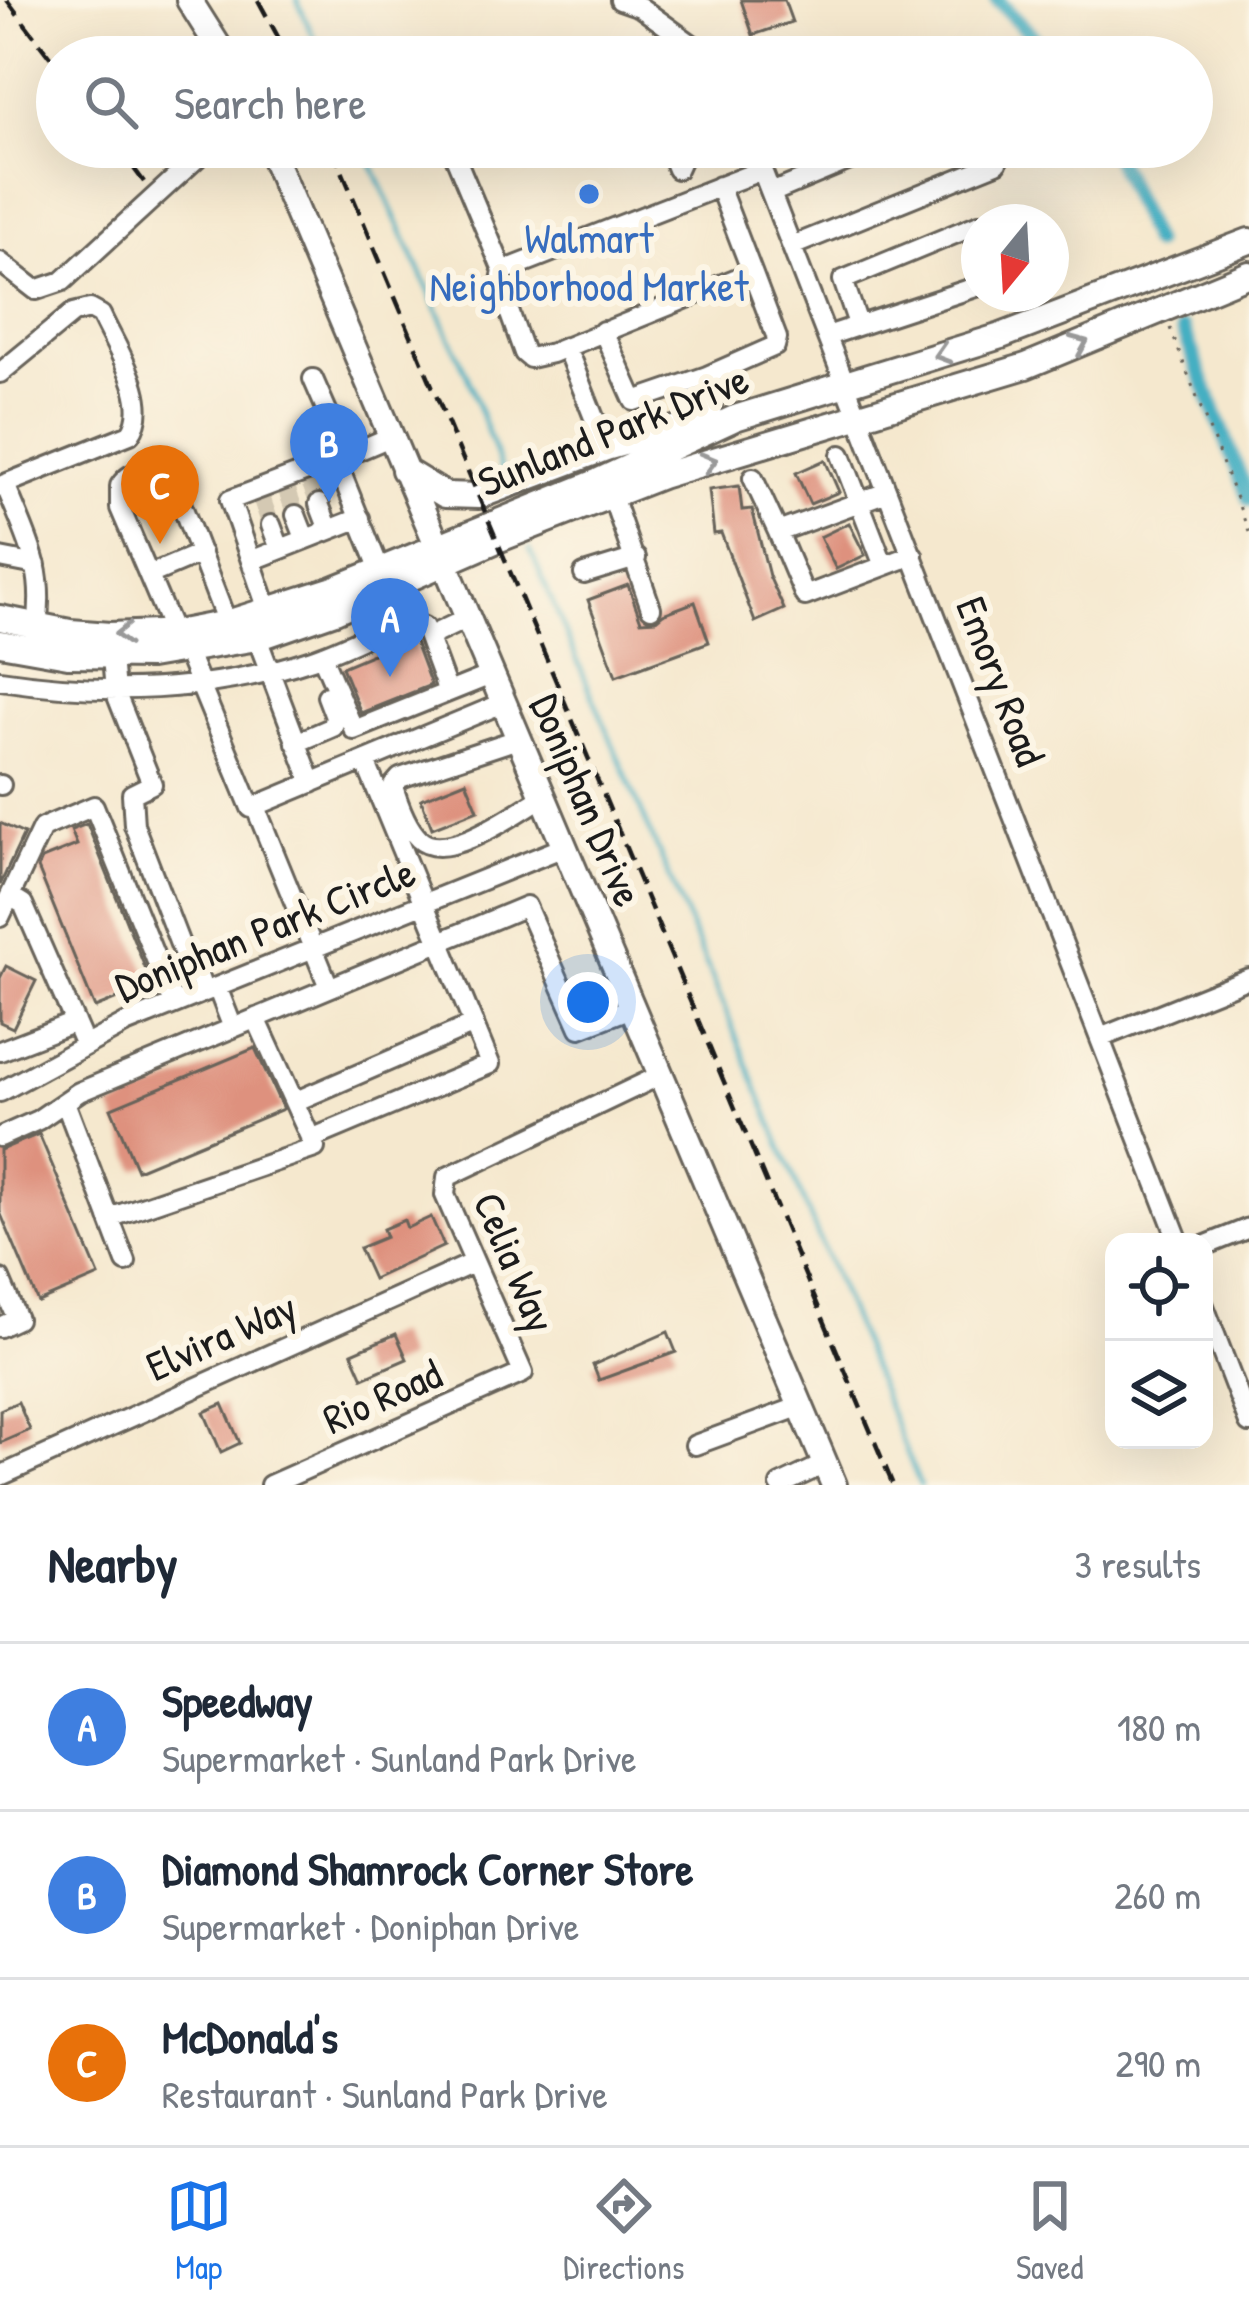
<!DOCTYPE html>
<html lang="en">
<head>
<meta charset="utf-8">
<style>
	body { margin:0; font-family:"Patrick Hand",sans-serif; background:#f6f6f7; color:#1f2937 }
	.controls { position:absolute; right:36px; bottom:36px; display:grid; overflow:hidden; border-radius:24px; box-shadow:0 12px 48px #0002 }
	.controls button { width:108px; height:108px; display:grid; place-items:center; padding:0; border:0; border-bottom:3px solid #e0e1e3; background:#fff; color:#1f2937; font:60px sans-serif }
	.compass { position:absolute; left:961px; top:204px; width:108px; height:108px; border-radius:50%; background:#fff; box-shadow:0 12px 48px #0002; rotate:198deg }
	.you { position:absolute; left:588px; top:1002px; width:42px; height:42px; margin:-30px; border:9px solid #fff; border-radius:50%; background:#1a73e8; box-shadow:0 0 0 18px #1a73e833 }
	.badge { display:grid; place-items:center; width:78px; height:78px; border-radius:50%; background:#1a73e8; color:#fff; font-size:39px; font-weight:700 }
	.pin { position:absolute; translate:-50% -99px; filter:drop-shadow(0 3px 6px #0008) }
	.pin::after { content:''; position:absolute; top:63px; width:42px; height:36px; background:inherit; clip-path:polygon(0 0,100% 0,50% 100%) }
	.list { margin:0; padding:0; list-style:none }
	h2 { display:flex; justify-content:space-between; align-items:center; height:156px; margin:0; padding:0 48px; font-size:51px }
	h2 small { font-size:39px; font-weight:400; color:#747a83 }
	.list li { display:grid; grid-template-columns:78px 1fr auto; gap:36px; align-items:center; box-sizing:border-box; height:168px; padding:0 48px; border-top:3px solid #e0e1e3 }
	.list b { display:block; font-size:45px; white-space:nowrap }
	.list p { margin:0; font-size:39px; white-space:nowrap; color:#747a83 }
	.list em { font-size:39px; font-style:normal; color:#747a83 }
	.icon { flex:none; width:66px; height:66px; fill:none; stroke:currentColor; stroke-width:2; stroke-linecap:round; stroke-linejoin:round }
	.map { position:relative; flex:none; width:1249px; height:1485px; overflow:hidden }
	.search { position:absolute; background:#fff; box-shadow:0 12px 48px #0002; left:36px; right:36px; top:36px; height:132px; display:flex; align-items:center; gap:30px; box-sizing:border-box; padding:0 42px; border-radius:66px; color:#747a83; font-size:45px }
	.sheet { height:660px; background:#fff }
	nav { display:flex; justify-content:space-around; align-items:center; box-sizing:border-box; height:168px; border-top:3px solid #e0e1e3; background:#fff; font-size:33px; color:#747a83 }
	nav a { display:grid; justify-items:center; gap:6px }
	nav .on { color:#1a73e8 }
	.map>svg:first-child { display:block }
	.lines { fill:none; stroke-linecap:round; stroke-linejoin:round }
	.stream { stroke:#44afc2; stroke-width:4.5 }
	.canal { stroke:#44afc2; stroke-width:15 }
	.building { fill:#de917e }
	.minor-tunnel { stroke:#d4c9b3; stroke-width:18; stroke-dasharray:18 9; stroke-linecap:butt }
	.minor-casing { stroke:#68635a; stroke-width:24 }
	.major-casing { stroke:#68635a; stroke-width:30 }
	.path { stroke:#68635a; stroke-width:3; stroke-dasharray:3 9; stroke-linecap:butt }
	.minor { stroke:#fff; stroke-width:18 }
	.major { stroke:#fff; stroke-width:24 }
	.rail { stroke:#1c1c1c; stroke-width:4.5; stroke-dasharray:18 9; stroke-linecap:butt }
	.oneway { stroke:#999 }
	.shop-dot { fill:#3f7fe0; stroke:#fcf5e5; stroke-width:4.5 }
	.labels { text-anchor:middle; stroke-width:12; stroke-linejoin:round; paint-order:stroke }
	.shop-label { font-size:42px; fill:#366cbe; stroke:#fcf5e5 }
	.street-label { font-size:42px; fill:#1c1c1c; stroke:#fcf5e5 }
</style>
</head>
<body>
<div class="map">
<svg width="1249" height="1485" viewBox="0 0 1249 1485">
	<rect width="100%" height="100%" fill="#fcf5e5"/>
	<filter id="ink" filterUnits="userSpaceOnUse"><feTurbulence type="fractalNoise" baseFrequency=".00833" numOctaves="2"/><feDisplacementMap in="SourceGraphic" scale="24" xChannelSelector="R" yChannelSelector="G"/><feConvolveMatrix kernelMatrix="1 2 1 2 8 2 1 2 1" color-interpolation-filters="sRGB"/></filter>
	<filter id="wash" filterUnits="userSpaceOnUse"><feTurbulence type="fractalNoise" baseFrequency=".004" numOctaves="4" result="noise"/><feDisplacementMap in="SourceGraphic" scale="48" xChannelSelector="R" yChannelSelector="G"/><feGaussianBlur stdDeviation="2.7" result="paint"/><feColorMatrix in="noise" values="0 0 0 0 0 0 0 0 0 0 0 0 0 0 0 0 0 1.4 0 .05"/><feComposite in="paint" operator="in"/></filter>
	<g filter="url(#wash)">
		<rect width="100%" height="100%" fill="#f5e8ce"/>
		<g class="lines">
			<path class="stream" d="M297 0 323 57
				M364 147 467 375 502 472
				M530 549 713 980 920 1485"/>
			<path class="canal" d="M997 0 1053 57
				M1111 147 1153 243
				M1183 329 1249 499"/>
		</g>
		<g id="blocks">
			<path class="building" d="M741 0H784L792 22 753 35Z
				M825 460 839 492 810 504 796 473Z
				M739 486 742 510 752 509 769 576 784 609 755 622 721 533 714 534 709 490Z
				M849 523 865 555 836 569 820 537Z
				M628 585 641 621 656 620 663 614 695 602 709 642 616 676 588 600Z
				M413 637 431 685 361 713 342 667Z
				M466 781 478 810 432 828 421 799Z
				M0 823 24 834 0 885Z
				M87 824 152 985 95 1008 38 868 42 859 77 845 71 830Z
				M6 966 36 981 13 1028 0 1022V978Z
				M255 1048 283 1109 137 1170 111 1108Z
				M39 1134 99 1276 38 1302 0 1212V1150Z
				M431 1217 444 1246 373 1279 359 1248 386 1237 383 1229 404 1220 407 1228Z
				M668 1332 676 1352 599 1380 593 1365Z
				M396 1334 407 1359 363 1378 352 1353Z
				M18 1402 30 1430 0 1443V1410Z
				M223 1404 240 1443 221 1452 204 1412Z"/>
		</g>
	</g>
	<g filter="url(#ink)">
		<use href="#blocks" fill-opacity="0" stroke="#68635a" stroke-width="3"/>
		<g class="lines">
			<path class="minor-tunnel" d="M309 479 319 504
				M287 490 296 515
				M262 500 271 525"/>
			<defs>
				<path id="minor" d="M620 0 640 7 709 57
					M662 57 681 37
					M451 147 503 271
					M668 147 677 169 687 147
					M753 147 1179 1242
					M897 147 908 152 921 147
					M719 186 752 272 552 353 530 358 524 353 500 286 503 271 762 170
					M771 193 881 147
					M792 246 997 163
					M0 262 36 290 63 281 209 147
					M858 324 843 280 979 224
					M603 331 634 401 707 376 775 346 777 338 752 272
					M827 336 979 286
					M566 347 606 448
					M0 373 73 313 90 309 101 315C115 347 154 402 130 434L5 484
					M707 376 712 403 710 430
					M313 379 341 443 336 460
					M841 455 884 566
					M336 460 390 437
					M753 478 778 532 887 492
					M0 487 5 484C26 537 46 568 37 625
					M612 496 651 608
					M319 504 329 530
					M296 515 305 538
					M271 525 280 549
					M778 532 805 596 913 555
					M0 558 36 565
					M253 560 360 518
					M584 574 636 558
					M149 575 201 553
					M268 610 230 500 336 460 380 570
					M173 632 120 508V486C136 462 159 474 176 490L227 623
					M428 637 468 618
					M257 638 312 783
					M187 653 251 808 503 703
					M322 656 354 730 491 675
					M112 657 115 691 152 784 132 794 134 825 188 965 195 968 204 992
					M0 680C106 696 210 693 312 659 345 648 374 631 407 620L424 627 448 692
					M518 739 400 778 393 786C398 803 406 826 419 839 446 865 517 812 543 797
					M296 743 333 727 335 717 327 696
					M0 785H1
					M255 806 329 987
					M10 896 23 904 84 1043
					M0 917 42 828 94 806 174 1004
					M217 987 233 1028
					M1100 1038 1249 978
					M0 1051 75 1022
					M0 1092 125 1024 564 847
					M65 1102 126 1262
					M294 1102 474 1024
					M0 1137 38 1120 79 1092 526 906 580 1028 634 1007
					M311 1139 490 1064 365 761
					M109 1218 315 1148 256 1018
					M1204 1246 1249 1228
					M0 1279 17 1319 0 1327
					M1204 1306 1249 1423
					M695 1445 801 1406
					M0 1476 473 1263
					M270 1485 523 1373 445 1195 447 1177 663 1074
					M780 1485 825 1464"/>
				<path id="major" d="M189 0 225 57
					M269 147 834 1485
					M404 470 445 495 479 496 606 448 703 421
					M0 618 70 632 110 635 181 632 227 623 331 590 599 481 735 418 1001 336 1249 241
					M0 643 68 655 150 656 257 638 335 611 497 540 661 476 1026 366 1249 274"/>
			</defs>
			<use href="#minor" class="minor-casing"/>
			<use href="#major" class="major-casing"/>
			<path class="path" d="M1170 328 1249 532"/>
			<use href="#minor" class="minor"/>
			<use href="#major" class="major"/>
			<path class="rail" d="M7 0 57 66
				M258 0 289 57
				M118 147 144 182
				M332 147 893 1485"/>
		</g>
		<defs><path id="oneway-chevron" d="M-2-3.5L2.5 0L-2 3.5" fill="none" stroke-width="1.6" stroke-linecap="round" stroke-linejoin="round" transform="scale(3)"/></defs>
		<g class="oneway">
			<use href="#oneway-chevron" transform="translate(1080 344) rotate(-23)"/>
			<use href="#oneway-chevron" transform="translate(942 354) rotate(163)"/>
			<use href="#oneway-chevron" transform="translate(709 462) rotate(-16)"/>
			<use href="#oneway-chevron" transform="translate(123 634) rotate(179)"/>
		</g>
	</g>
	<circle class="shop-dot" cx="589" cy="194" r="12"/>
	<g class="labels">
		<g class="shop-label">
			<text x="589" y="253">Walmart<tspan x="589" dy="48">Neighborhood Market</tspan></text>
		</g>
		<g class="street-label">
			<text transform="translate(613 430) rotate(-22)" y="15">Sunland Park Drive</text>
			<text transform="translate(1001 681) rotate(69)" y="15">Emory Road</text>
			<text transform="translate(587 800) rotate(67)" y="15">Doniphan Drive</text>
			<text transform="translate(265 929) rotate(-22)" y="15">Doniphan Park Circle</text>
			<text transform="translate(515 1262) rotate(67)" y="15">Celia Way</text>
			<text transform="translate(221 1336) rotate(-24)" y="15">Elvira Way</text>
			<text transform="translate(382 1396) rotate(-24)" y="15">Rio Road</text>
		</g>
	</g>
</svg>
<div class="controls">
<button><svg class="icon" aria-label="locate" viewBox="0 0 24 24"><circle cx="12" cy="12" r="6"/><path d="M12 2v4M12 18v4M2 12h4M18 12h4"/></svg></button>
<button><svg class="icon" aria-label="layers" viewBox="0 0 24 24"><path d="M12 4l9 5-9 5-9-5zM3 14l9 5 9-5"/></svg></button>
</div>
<svg class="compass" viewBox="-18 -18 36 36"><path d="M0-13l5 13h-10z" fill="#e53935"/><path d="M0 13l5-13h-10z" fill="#747a83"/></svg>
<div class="you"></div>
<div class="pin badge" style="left:390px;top:677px;background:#3f7fe0">A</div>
<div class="pin badge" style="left:329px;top:502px;background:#3f7fe0">B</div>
<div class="pin badge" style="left:160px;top:544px;background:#e8710a">C</div>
<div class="search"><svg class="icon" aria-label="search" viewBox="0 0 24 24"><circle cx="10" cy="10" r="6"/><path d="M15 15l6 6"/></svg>Search here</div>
</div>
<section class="sheet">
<h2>Nearby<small>3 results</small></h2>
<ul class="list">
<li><span class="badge" style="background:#3f7fe0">A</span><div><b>Speedway</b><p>Supermarket · Sunland Park Drive</p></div><em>180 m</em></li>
<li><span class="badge" style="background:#3f7fe0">B</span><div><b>Diamond Shamrock Corner Store</b><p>Supermarket · Doniphan Drive</p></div><em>260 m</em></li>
<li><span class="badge" style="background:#e8710a">C</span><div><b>McDonald's</b><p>Restaurant · Sunland Park Drive</p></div><em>290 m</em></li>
</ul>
</section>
<nav>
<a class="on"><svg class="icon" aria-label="map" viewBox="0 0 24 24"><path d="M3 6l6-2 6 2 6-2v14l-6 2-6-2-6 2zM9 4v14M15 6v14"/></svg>Map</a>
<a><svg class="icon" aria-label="directions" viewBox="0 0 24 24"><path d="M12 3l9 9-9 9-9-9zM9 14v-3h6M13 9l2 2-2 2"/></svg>Directions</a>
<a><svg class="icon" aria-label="saved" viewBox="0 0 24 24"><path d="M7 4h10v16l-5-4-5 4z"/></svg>Saved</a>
</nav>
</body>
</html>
